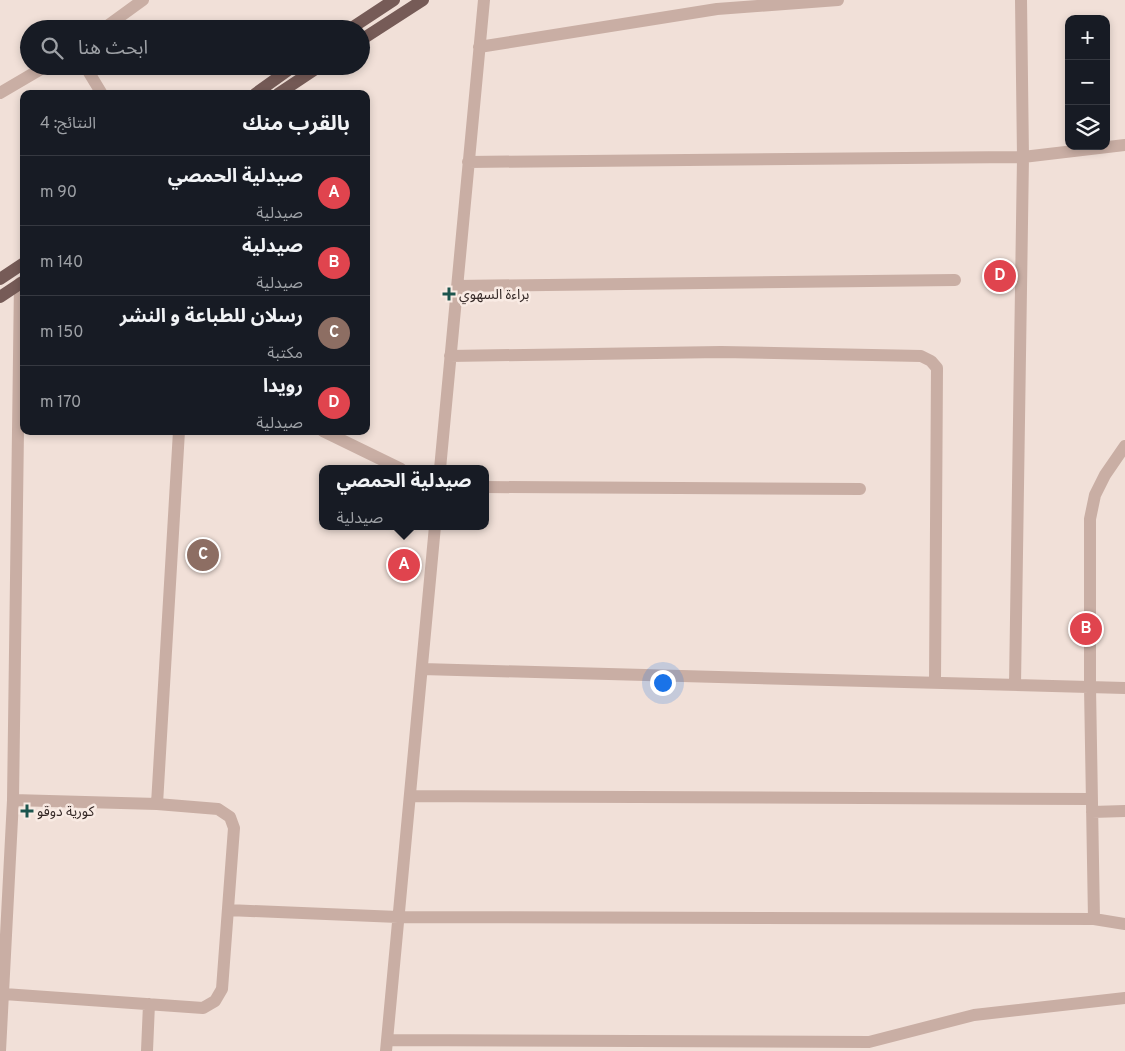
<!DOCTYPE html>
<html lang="ar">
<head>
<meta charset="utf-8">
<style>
	body { margin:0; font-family:Overpass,"Noto Sans Arabic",sans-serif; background:#242831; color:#f1f3f6; direction:rtl }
	.controls { position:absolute; right:15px; top:15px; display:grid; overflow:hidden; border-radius:10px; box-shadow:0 2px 8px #0003 }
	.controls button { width:45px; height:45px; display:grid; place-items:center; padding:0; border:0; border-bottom:1px solid #363941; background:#171b24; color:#f1f3f6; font:25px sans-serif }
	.you { position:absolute; left:662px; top:682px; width:18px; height:18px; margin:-12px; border:4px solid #fff; border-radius:50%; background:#1a73e8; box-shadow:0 0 0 8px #1a73e833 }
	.badge { display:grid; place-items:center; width:32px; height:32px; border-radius:50%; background:#db2777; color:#fff; font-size:16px; font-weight:700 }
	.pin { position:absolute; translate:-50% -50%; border:2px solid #fff; box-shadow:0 1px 5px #0006 }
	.popup { position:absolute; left:319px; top:465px; width:170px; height:65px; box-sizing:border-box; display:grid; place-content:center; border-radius:10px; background:#171b24; filter:drop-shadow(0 1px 4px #0005); font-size:16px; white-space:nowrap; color:#9ea1a6 }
	.popup b { font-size:19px; color:#f1f3f6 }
	.popup::after { content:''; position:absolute; left:50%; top:100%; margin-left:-10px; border:10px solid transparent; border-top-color:#171b24 }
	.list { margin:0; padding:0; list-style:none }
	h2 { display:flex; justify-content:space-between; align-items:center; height:65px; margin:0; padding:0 20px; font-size:21px }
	h2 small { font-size:16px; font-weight:400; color:#9ea1a6 }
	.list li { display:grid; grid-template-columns:32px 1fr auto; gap:15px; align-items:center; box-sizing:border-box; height:70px; padding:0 20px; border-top:1px solid #363941 }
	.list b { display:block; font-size:19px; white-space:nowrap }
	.list p { margin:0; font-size:16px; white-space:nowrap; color:#9ea1a6 }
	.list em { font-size:16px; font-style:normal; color:#9ea1a6 }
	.icon { flex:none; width:28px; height:28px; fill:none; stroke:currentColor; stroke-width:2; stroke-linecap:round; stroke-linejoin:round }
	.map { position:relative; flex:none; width:1125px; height:1051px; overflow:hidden; direction:ltr }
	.search { position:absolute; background:#171b24; box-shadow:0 2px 8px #0003; left:20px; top:20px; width:350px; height:55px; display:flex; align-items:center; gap:12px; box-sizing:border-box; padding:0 18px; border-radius:28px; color:#9ea1a6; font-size:19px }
	.panel { position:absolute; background:#171b24; box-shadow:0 2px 8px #0003; left:20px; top:90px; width:350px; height:345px; border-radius:10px; direction:rtl }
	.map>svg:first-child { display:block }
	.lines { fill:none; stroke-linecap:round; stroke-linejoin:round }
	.minor { stroke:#c9aea4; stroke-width:12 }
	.major { stroke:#765b57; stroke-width:12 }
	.poi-dot { fill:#1c554e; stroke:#f9ebe4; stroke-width:2 }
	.labels { text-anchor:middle; stroke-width:5; stroke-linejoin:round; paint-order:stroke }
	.poi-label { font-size:14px; fill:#342826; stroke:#f9ebe4; text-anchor:start }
</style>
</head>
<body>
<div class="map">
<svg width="1125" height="1051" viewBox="0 0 1125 1051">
	<rect width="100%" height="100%" fill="#f1e0d8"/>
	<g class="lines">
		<path class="minor" d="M103 29 143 0
			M479 47 717 9 838 0
			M85 66 102 94
			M0 93 46 66
			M468 162 1023 157 1125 145
			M457 286 955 280
			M450 356 721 352 921 356 931 361 937 368 935 683
			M323 431 401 469
			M440 469 484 0
			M485 487 860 489
			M422 669 1125 688
			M1015 685 1023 157 1021 0
			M410 796 1092 799
			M157 804 179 431
			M1092 812 1125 811
			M228 910 398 917 1094 919 1125 924
			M1094 919 1090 687V519L1095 495 1105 475 1125 446
			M4 994 203 1008 215 1001 222 989 234 828 230 817 218 809 157 804 13 800
			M387 1040 869 1042 974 1015 1125 998
			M0 1051 13 800 20 283
			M147 1051 149 1004
			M386 1051 435 526"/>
		<path class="major" d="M350 29 394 0
			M361 40 423 0
			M255 94 294 66
			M278 94 320 66
			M0 279 24 263
			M0 297 24 281"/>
	</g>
	<g class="poi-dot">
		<path d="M446.5 286.5h5v5h5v5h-5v5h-5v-5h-5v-5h5z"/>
		<path d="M24.5 803.5h5v5h5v5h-5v5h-5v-5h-5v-5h5z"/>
	</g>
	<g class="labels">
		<g class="poi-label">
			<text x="459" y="299">براءة السهوي</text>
			<text x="37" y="816">كورية دوقو</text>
		</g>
	</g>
</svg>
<div class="controls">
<button>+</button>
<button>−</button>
<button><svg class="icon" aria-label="layers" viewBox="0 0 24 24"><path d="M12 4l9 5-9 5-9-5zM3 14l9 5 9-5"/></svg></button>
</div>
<div class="you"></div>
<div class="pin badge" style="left:404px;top:565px;background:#e0444e">A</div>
<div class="popup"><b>صيدلية الحمصي</b>صيدلية</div>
<div class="pin badge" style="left:1086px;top:629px;background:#e0444e">B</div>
<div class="pin badge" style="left:203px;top:555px;background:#8d6e63">C</div>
<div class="pin badge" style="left:1000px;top:276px;background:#e0444e">D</div>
<div class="search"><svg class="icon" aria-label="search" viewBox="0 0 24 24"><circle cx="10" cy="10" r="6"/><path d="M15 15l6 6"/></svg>ابحث هنا</div>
<section class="panel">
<h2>بالقرب منك<small>النتائج: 4</small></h2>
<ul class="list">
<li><span class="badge" style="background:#e0444e">A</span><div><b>صيدلية الحمصي</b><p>صيدلية</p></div><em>90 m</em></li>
<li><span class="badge" style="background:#e0444e">B</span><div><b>صيدلية</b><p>صيدلية</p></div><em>140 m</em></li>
<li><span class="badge" style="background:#8d6e63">C</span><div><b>رسلان للطباعة و النشر</b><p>مكتبة</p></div><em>150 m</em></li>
<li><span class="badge" style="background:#e0444e">D</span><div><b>رويدا</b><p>صيدلية</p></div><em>170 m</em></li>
</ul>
</section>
</div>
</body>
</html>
